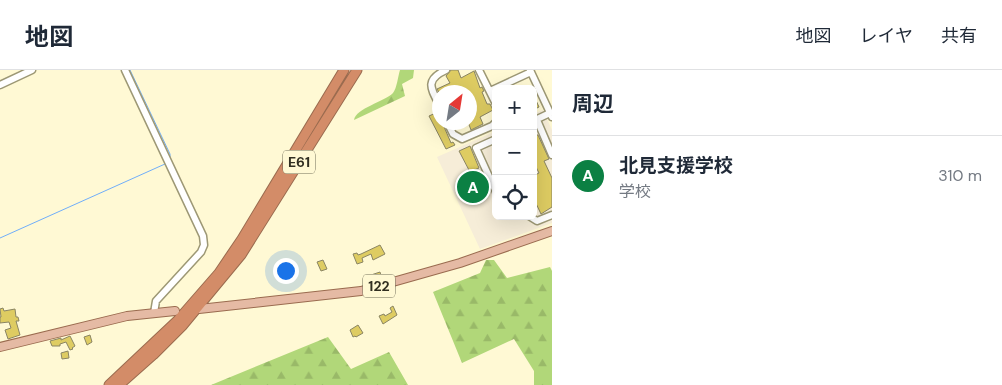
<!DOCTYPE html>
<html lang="ja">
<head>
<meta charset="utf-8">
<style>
	body { margin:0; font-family:"DM Sans","Noto Sans JP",sans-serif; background:#f6f6f7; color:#1f2937 }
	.controls { position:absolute; right:15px; top:15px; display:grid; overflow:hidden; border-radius:8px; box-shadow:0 5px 20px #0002 }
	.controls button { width:45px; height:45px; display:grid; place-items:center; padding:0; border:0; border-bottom:1px solid #e0e1e3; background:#fff; color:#1f2937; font:25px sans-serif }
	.compass { position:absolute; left:432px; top:15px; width:45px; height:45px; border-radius:50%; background:#fff; box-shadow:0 5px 20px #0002; rotate:30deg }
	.you { position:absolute; left:285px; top:200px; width:18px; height:18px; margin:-12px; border:4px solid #fff; border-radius:50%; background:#1a73e8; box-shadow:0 0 0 8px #1a73e833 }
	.badge { display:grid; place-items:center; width:32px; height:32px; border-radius:50%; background:#0b8043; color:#fff; font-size:16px; font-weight:700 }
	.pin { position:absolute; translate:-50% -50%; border:2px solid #fff; box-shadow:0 1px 5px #0006 }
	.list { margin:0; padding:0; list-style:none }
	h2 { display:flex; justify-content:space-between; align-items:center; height:65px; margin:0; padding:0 20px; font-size:21px }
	h2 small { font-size:16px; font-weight:400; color:#747a83 }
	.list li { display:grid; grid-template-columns:32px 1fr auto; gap:15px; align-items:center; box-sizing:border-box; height:80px; padding:0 20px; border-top:1px solid #e0e1e3 }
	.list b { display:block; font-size:19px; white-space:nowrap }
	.list p { margin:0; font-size:16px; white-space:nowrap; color:#747a83 }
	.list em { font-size:16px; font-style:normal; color:#747a83 }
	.icon { flex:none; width:28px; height:28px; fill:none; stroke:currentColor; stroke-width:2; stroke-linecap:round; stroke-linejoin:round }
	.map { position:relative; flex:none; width:552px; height:315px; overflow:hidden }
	header { display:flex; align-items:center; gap:30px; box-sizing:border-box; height:70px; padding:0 25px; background:#fff; border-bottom:1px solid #e0e1e3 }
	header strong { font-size:24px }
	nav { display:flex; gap:28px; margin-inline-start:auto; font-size:18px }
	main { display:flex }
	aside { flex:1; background:#fff }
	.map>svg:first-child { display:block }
	.education { fill:#f6edd8 }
	.forest { fill:url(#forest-firs) }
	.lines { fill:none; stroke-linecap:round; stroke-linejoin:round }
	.stream { stroke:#70aefa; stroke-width:1 }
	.building { fill:#decc62; stroke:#8a8563 }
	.minor-casing { stroke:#9d9875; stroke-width:9 }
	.major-casing { stroke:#9a6b4f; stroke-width:10 }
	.highway-casing { stroke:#9a6b4f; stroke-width:11 }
	.minor { stroke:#fff; stroke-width:6 }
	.major { stroke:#e5baa4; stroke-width:8 }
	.highway { stroke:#d38c68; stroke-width:9 }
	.labels { text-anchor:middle; stroke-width:5; stroke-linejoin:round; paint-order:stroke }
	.shield { fill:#fff9d4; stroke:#6f6c57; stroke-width:1 }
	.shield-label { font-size:14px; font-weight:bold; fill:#312f21 }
</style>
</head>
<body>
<header>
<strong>地図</strong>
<nav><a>地図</a><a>レイヤ</a><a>共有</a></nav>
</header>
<main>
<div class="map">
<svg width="552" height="315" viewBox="0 0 552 315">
	<defs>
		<pattern id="forest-firs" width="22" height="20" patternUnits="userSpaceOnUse" patternTransform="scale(1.25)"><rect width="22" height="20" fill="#b1d779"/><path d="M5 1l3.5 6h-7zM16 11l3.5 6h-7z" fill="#99b968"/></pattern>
	</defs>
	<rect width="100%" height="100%" fill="#fff9d4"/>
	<path class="education" d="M543 40 552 60V153L480 179 437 87 496 61V146H533V44Z"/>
	<path class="forest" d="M400 0H414L413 8 402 14 405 26 354 50C356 38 384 32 393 23 397 18 398 6 400 0Z
		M486 190H494L507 208 550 197 552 201V315H534V301L514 269 462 293 433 222 480 203Z
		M328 267 351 299 389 282 408 315H211Z"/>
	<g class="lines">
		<path class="stream" d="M130 0 170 84V89
			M0 168 165 94"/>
	</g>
	<path class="building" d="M451 0H458L461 8 474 1 480 18 482 17 484 21 482 22 487 34H490L493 40 480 47 483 54 471 60 468 52H470V22H440V24L437 19 450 13 446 6Z
		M533 24 539 37 533 40Z
		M440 41V52H442L451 73 453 72 455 75 446 79 429 46Z
		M533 65H538L549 89 544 91 552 108V137L541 144 533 127V106L539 103 536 97 533 98Z
		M470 76 479 98 470 102 459 81Z
		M380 175 385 184 373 190 371 184 362 188 363 192 357 194 353 184 357 183 358 185 361 184Z
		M323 190 327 199 321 201 317 192Z
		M380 202 382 209 370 212 368 206Z
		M393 236 397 245 383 254 379 246 384 244 385 246 392 242 390 238Z
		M3 238 4 241 15 239 16 247H18L19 251H16L20 265 8 269 5 260 11 258 9 252 0 253V247H1L0 239Z
		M358 255 363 263 356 267 355 266 353 267 350 260Z
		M90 265 92 272 87 275 84 267Z
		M70 266 75 276 72 278 73 279 70 280 66 272 60 274V276H52L50 271 61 268V270Z
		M68 281 69 288 62 289 61 283Z"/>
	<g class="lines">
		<defs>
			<path id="minor" d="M125 0 203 166 204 175 201 182 156 231 154 243
				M479 0 496 34
				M530 0 552 47
				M0 15 32 0
				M490 21 531 2
				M440 36C431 19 424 10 446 0
				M537 50 552 85
				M533 51 550 43
				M447 52 453 64 462 69 492 56 496 52
				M496 69 476 78 496 122
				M529 146 537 151 552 145"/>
			<path id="major" d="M199 239 361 221 460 193 552 161
				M0 277 127 246 175 241"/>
			<path id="highway" d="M109 315 178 250 219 203 242 169 344 0
				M119 315 153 285 183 255 241 185 357 0"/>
		</defs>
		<use href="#minor" class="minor-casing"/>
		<use href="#major" class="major-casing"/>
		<use href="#highway" class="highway-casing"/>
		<use href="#minor" class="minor"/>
		<use href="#major" class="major"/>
		<use href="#highway" class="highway"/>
	</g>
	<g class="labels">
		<g class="shield">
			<rect x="283" y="80.5" width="32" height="23" rx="4"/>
			<rect x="363" y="204.5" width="32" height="23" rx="4"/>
		</g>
		<g class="shield-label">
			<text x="299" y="97">E61</text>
			<text x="379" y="221">122</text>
		</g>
	</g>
</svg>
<div class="controls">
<button>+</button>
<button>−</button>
<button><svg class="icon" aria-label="locate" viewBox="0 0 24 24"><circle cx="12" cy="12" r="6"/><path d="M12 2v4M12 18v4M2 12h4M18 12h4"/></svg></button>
</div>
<svg class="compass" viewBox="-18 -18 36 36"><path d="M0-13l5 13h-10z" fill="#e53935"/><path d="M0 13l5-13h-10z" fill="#747a83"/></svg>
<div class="you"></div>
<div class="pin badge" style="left:473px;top:117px">A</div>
</div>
<aside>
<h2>周辺<small></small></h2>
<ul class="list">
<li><span class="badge">A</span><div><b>北見支援学校</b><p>学校</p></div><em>310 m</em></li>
</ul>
</aside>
</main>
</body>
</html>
